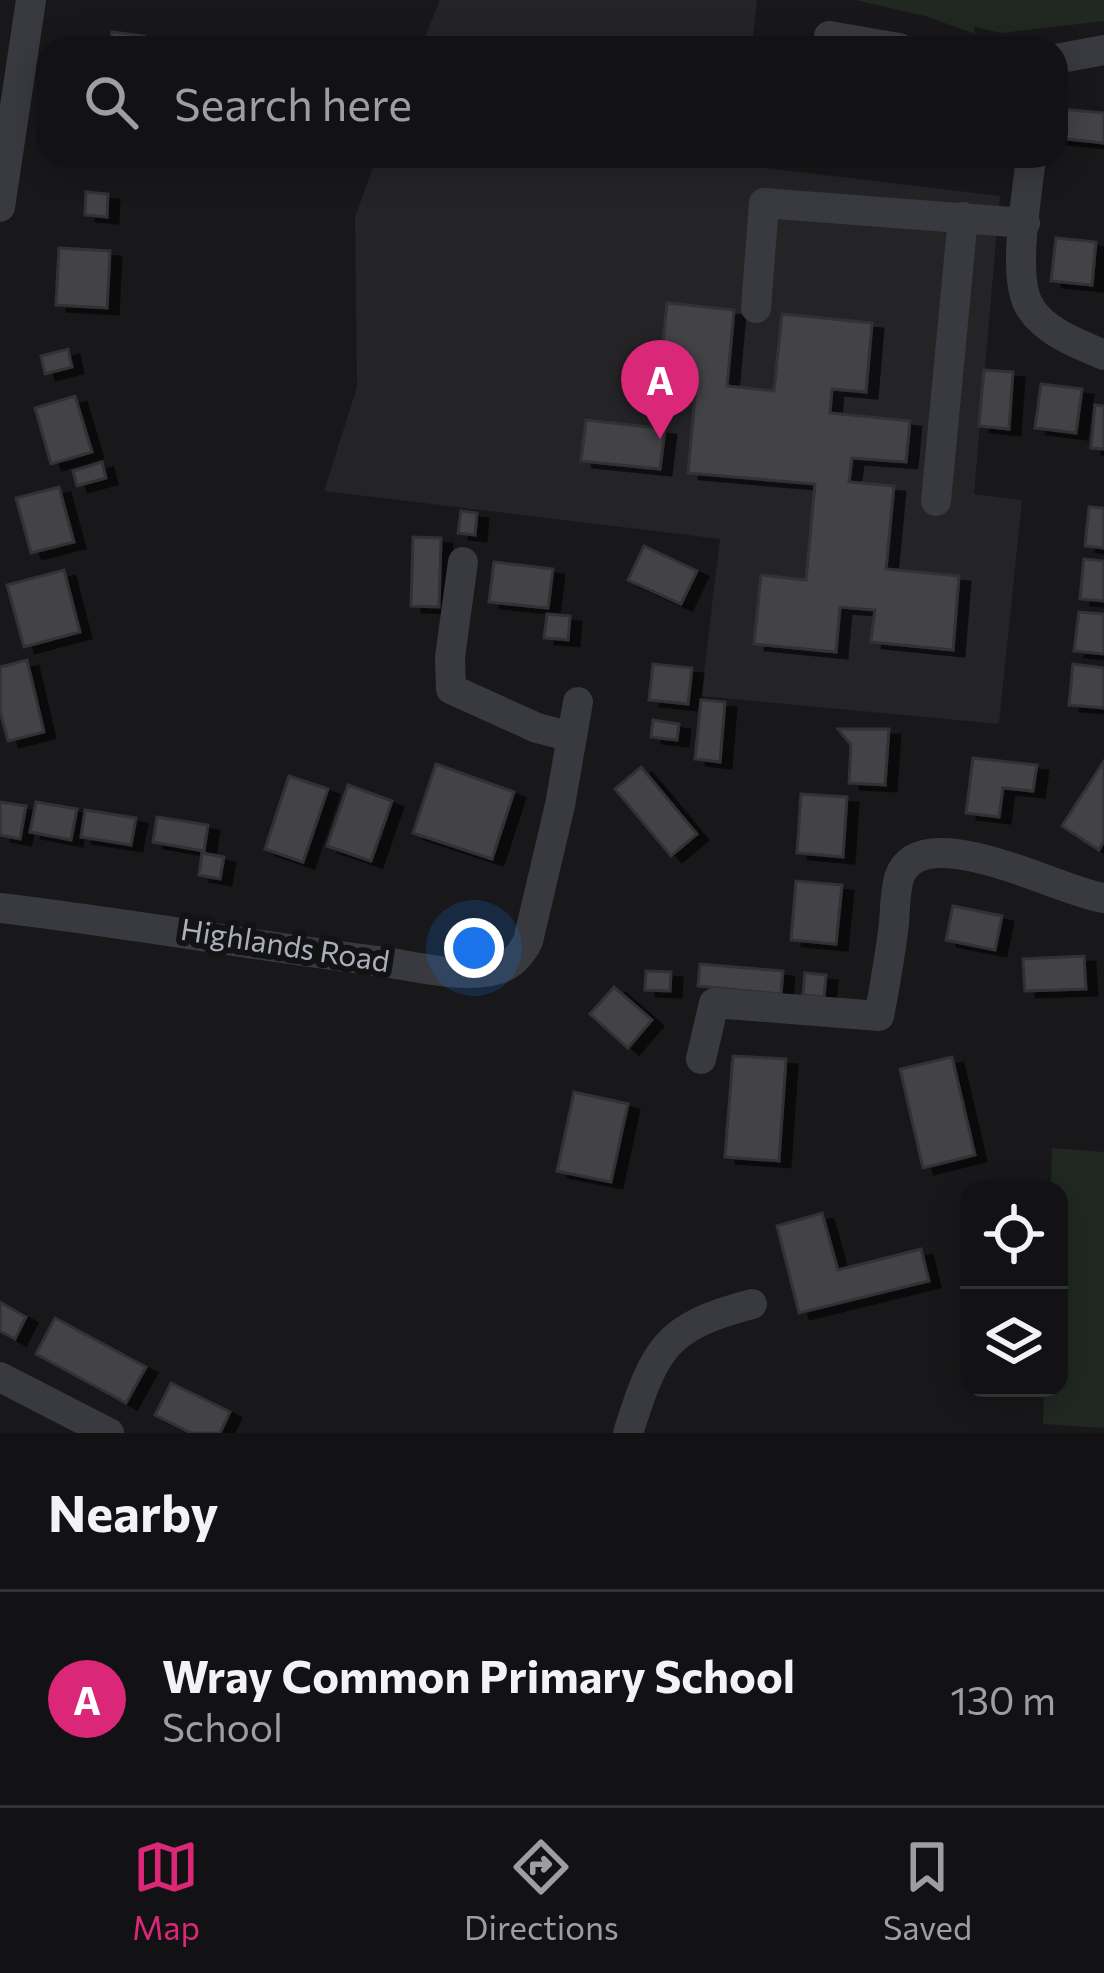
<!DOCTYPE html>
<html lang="en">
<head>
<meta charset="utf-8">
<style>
	body { margin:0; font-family:Commissioner,sans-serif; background:#1b1b1d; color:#f1f3f6 }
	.controls { position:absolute; right:36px; bottom:36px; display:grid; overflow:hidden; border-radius:24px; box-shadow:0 6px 30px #0003 }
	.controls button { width:108px; height:108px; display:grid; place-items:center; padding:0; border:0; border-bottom:3px solid #313234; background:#121214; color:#f1f3f6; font:60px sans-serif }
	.you { position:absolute; left:474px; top:948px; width:42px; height:42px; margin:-30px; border:9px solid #fff; border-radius:50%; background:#1a73e8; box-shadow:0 0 0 18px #1a73e833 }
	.badge { display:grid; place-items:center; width:78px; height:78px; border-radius:50%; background:#db2777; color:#fff; font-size:39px; font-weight:700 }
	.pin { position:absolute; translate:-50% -99px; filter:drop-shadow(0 3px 6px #0008) }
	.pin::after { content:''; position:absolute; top:63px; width:42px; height:36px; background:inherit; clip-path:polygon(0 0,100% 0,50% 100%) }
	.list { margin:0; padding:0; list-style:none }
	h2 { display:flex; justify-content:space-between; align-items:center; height:156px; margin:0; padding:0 48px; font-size:51px }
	h2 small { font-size:39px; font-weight:400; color:#9c9ea0 }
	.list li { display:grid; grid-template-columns:78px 1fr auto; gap:36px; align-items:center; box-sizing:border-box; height:216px; padding:0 48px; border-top:3px solid #313234 }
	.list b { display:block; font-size:45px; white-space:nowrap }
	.list p { margin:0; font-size:39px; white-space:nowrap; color:#9c9ea0 }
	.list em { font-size:39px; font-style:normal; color:#9c9ea0 }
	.icon { flex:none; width:66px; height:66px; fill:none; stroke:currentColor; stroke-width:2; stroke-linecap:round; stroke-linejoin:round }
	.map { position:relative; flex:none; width:1104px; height:1433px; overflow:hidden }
	.search { position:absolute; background:#121214; box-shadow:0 6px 30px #0003; left:36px; right:36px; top:36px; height:132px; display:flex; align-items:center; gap:30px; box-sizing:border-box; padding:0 42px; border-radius:36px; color:#9c9ea0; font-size:45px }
	.sheet { height:372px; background:#121214 }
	nav { display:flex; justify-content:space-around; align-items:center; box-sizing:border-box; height:168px; border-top:3px solid #313234; background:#121214; font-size:33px; color:#9c9ea0 }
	nav a { display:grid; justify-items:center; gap:6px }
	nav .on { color:#db2777 }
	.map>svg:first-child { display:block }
	.built { fill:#242427 }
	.green { fill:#202821 }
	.building { fill:#424347; stroke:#323236; stroke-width:3; filter:url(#shadow) }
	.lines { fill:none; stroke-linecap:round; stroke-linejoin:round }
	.minor { stroke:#393a3f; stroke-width:30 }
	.labels { text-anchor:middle; stroke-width:12; stroke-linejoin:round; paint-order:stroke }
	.street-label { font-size:30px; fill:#aaafba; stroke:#131315 }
</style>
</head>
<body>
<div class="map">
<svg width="1104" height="1433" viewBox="0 0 1104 1433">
	<defs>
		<filter id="shadow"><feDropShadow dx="11" dy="6" stdDeviation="0" flood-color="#0009"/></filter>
	</defs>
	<rect width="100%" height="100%" fill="#18181a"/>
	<path class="built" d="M440 0H757L752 48H420Z
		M377 156H741V165L1000 196 974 494 1022 500 999 724 701 696 720 539 324 491 357 387 355 217Z"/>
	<path class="green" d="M855 0H1104V21L1001 33 974 27 975 34 925 16Z
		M1052 1148 1104 1152V1428L1043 1424 1044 1388H1059V1190H1051Z"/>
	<path class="building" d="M112 32 144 36 143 48H110Z
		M1059 109 1104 113V143L1056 138Z
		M86 192 108 194 107 217 85 215Z
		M1056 238 1096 242 1092 285 1051 281Z
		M59 248 110 251 107 308 56 305Z
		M667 303 734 310 727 386 774 391 782 314 872 323 866 392 832 389 830 413 910 421 906 462 852 458 849 482 894 486 886 569 959 576 953 650 871 642 875 610 840 607 836 652 754 644 761 575 806 580 815 484 688 473 697 376 660 372Z
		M68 349 72 367 45 374 41 356Z
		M984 370 1013 372 1009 429 979 426Z
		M1041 384 1082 389 1076 433 1035 428Z
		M75 396 92 452 51 464 35 408Z
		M1095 405 1104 406V449L1091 448Z
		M586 420 665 429 660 469 581 461Z
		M102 462 106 478 77 486 73 471Z
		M59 487 74 542 31 553 16 498Z
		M1089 507 1104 508V548L1085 546Z
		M461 511 477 513 475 535 458 533Z
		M413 537 441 538 439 607 411 606Z
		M644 546 697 571 681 604 628 580Z
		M1084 559 1104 561V601L1080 599Z
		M494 562 553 569 548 608 489 602Z
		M64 570 80 632 24 647 7 585Z
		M1079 612 1104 614V654L1074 651Z
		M547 614 570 616 568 640 544 638Z
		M27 660 44 732 8 741 0 711V667Z
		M653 664 692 668 688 704 649 700Z
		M1073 664 1104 668V708L1069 705Z
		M701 700 725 702 720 762 695 759Z
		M653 720 679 724 677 740 651 737Z
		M838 729H889L885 785 849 783 851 745Z
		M973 758 1037 765 1033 791 1003 788 999 817 966 813Z
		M1104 761V841L1099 850 1062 826Z
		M436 764 514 792 492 859 413 833Z
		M641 767 697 834 671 856 615 789Z
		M289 776 328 789 303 862 265 849Z
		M348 785 392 801 371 861 327 846Z
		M801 794 847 797 843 857 797 853Z
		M0 802 26 806 20 839 0 835Z
		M36 802 77 809 71 840 30 832Z
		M85 810 136 818 131 845 81 837Z
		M157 817 208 825 204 851 153 842Z
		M202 853 224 857 220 879 199 875Z
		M796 881 842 885 836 944 791 940Z
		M953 906 1002 916 995 950 946 940Z
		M1084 956 1086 989 1025 991 1023 959Z
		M700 964 783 971 781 994 698 986Z
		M646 971 671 972 670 991 645 990Z
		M805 973 826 975 824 997 803 995Z
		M614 987 652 1020 628 1048 590 1014Z
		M733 1056 786 1059 779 1161 725 1157Z
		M952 1057 975 1155 923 1168 900 1069Z
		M574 1092 628 1104 611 1182 557 1171Z
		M822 1213 838 1270 921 1249 929 1281 799 1313 777 1226Z
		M0 1302 26 1317 15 1339 0 1331Z
		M55 1318 146 1367 126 1403 36 1354Z
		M171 1383 230 1412 220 1433H191L155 1415Z"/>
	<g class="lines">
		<path class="minor" d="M829 36 899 48
			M1056 59 1104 50
			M1031 156C1028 193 1010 279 1031 309 1047 333 1079 344 1104 355
			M0 207 31 0
			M756 308 764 203 1025 223
			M936 501 963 217
			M463 562 450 657 451 689 537 728 572 737
			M0 908C126 923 250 945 376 961 412 965 459 979 495 970 512 966 521 955 528 941L560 805 578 702
			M701 1059 714 1003 879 1016C885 986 890 955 894 924 895 909 895 893 899 878 920 814 1062 893 1104 898
			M0 1377 109 1433
			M628 1433C655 1349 664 1327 752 1304"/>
	</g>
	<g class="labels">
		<g class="street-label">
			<text transform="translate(285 946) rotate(9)" y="10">Highlands Road</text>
		</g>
	</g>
</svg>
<div class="controls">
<button><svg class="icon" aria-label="locate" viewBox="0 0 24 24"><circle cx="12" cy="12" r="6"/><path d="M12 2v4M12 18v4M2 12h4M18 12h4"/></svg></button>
<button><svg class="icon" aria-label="layers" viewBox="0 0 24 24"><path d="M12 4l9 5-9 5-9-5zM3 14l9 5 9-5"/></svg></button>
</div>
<div class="you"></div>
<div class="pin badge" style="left:660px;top:439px">A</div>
<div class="search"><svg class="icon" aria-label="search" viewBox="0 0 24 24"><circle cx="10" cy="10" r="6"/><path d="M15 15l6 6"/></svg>Search here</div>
</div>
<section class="sheet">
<h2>Nearby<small></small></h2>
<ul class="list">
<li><span class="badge">A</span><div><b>Wray Common Primary School</b><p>School</p></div><em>130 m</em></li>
</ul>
</section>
<nav>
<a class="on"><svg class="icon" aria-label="map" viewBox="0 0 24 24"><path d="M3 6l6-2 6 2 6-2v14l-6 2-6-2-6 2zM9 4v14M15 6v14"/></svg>Map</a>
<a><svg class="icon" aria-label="directions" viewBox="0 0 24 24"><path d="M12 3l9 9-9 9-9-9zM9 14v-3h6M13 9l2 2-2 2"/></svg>Directions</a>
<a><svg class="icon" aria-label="saved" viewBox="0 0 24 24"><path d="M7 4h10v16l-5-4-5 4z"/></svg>Saved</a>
</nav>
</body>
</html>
